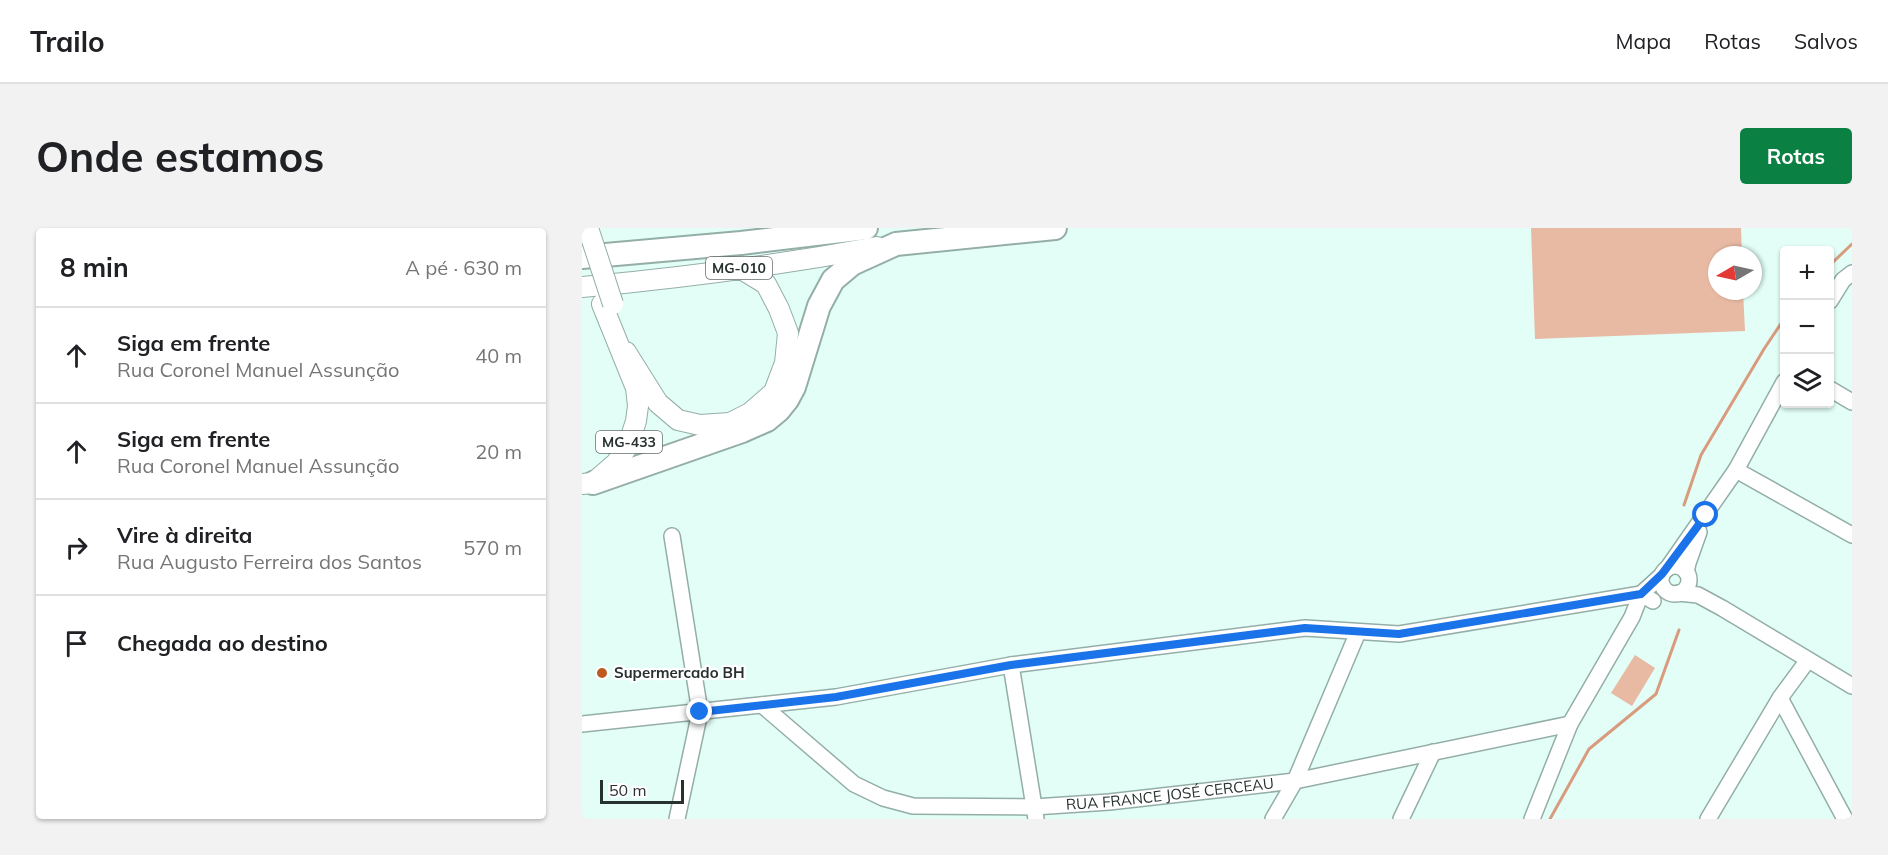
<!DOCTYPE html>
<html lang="pt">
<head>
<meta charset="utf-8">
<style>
	body { margin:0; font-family:Mulish,sans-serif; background:#f2f2f2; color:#202124 }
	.controls { position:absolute; right:18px; top:18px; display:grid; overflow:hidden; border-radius:6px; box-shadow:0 2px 4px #0004 }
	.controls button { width:54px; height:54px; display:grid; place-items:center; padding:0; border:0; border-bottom:2px solid #e0e0e0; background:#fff; color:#202124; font:30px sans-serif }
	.compass { position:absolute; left:1126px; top:18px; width:54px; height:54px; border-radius:50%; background:#fff; box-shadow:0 2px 4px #0004; rotate:261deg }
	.scale { position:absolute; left:18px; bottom:15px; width:84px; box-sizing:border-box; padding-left:6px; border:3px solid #27312f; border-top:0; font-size:16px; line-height:21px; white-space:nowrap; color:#27312f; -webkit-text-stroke:4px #fff; paint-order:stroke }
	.stop { position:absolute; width:18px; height:18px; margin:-14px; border:4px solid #1a73e8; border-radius:50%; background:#fff }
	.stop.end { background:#1a73e8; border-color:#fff; box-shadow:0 2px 6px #0008 }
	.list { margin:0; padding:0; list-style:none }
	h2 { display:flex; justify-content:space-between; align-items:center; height:78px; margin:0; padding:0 24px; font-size:26px }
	h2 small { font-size:20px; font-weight:400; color:#757577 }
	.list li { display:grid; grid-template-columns:39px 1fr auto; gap:18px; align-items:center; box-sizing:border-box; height:96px; padding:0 24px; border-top:2px solid #e0e0e0 }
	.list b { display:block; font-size:22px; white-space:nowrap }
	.list p { margin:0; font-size:20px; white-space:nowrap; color:#757577 }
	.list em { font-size:20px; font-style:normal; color:#757577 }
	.icon { flex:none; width:33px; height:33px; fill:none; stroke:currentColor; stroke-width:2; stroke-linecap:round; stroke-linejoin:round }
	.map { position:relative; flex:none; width:1270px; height:591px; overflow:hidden; border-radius:6px }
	header { display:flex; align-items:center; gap:36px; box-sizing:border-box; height:84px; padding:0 30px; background:#fff; border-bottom:2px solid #e0e0e0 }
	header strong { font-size:28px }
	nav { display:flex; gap:33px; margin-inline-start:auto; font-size:21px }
	.intro { display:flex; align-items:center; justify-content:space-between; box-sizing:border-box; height:144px; padding:0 36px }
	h1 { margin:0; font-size:42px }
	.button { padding:15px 27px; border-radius:6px; background:#0b8043; color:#fff; font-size:21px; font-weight:700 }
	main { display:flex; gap:36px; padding:0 36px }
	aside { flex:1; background:#fff; border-radius:6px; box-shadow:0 2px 4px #0004 }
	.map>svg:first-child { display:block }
	.green { fill:#e8b9a3 }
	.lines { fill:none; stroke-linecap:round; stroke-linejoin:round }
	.stream { stroke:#d99b7d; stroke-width:3 }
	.minor-casing { stroke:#94aea7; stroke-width:18 }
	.major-casing { stroke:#94aea7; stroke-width:22 }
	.highway-casing { stroke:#94aea7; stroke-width:26 }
	.minor { stroke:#fff; stroke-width:15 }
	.major { stroke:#fff; stroke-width:20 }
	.highway { stroke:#fff; stroke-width:22 }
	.major-bridge-casing { stroke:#94aea7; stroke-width:22; stroke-linecap:butt }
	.major-bridge { stroke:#fff; stroke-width:20 }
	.route { stroke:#1a73e8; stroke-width:8 }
	.poi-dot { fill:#bd5a20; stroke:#fff; stroke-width:2 }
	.labels { text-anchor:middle; stroke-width:4.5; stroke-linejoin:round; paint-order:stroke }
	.shield { fill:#fff; stroke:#686f6d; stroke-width:1.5 }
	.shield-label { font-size:14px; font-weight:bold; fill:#27312f }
	.poi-label { font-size:15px; font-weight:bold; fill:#27312f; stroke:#fff; text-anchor:start }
	.street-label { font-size:15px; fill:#27312f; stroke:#fff }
</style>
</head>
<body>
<header>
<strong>Trailo</strong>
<nav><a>Mapa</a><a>Rotas</a><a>Salvos</a></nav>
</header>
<div class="intro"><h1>Onde estamos</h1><a class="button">Rotas</a></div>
<main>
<aside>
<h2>8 min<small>A pé · 630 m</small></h2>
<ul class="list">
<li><svg class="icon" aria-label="ahead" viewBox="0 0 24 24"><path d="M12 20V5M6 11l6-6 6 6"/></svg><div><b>Siga em frente</b><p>Rua Coronel Manuel Assunção</p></div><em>40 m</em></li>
<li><svg class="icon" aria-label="ahead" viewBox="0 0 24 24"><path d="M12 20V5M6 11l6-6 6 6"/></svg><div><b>Siga em frente</b><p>Rua Coronel Manuel Assunção</p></div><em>20 m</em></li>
<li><svg class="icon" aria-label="right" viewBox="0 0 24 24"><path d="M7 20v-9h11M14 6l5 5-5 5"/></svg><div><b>Vire à direita</b><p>Rua Augusto Ferreira dos Santos</p></div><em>570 m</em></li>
<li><svg class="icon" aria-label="arrive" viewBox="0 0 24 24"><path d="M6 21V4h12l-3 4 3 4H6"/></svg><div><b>Chegada ao destino</b></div></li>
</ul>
</aside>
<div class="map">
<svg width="1270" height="591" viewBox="0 0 1270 591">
	<rect width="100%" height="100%" fill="#e2fef7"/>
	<path class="green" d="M949 0H1159L1160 27H1135V63H1161L1163 103 953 111Z
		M1053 427 1073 440 1050 478 1029 465Z"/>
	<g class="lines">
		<path class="stream" d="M1248 37 1270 16
			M1102 277 1119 227 1182 121 1202 91
			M968 591 1007 521 1074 466 1097 402"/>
		<defs>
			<g id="minor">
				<path d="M1248 73 1261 52 1270 45"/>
				<path d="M1248 161 1270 174"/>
				<path d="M1154 242 1270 307"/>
				<path d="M90 308 118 484 95 591"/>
				<circle cx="1093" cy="352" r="14"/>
				<path d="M1085 341 1154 242 1202 154"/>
				<path d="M1104 344 1106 335 1117 304"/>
				<path d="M1096 365 1116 367 1140 380 1270 458"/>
				<path d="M429 437 454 591"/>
				<path d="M1198 470 1263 591"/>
				<path id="s1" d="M180 477 272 556 301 570 331 578 452 579 527 574 713 553 988 496"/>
				<path d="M0 496 254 469 429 437 723 400 817 406 1059 366 1071 373"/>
				<path d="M691 591 713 553 776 404"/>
				<path d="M819 591 851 524"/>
				<path d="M950 591 988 496 1050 389 1059 366 1080 347"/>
				<path d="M1126 591 1198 470 1226 432"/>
			</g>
			<path id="major" d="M0 59C98 50 197 37 295 19
				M44 124 76 175 96 192 118 197 148 195 168 185 192 164 203 135 206 105 197 81 184 56 161 42H139
				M0 256 11 255 34 235 46 218 54 193 56 178 54 160 20 76"/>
			<path id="highway" d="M0 29 159 15 284 0
				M11 255 160 203 185 192 197 182 205 172 212 159 237 78 251 52 270 36 314 16 473 0"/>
		</defs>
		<use href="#minor" class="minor-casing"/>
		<use href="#major" class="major-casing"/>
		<use href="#highway" class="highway-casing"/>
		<use href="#minor" class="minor"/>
		<use href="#major" class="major"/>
		<use href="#highway" class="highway"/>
		<defs>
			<path id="major-bridge" d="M6 0 31 76"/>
		</defs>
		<use href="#major-bridge" class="major-bridge-casing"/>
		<use href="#major-bridge" class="major-bridge"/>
	</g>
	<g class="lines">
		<path class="route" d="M118 484 254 469 429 437 723 400 817 406 1059 366 1080 346 1124 287"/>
	</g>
	<circle class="poi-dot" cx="20" cy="445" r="6"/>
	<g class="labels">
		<g class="shield">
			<rect x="124" y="29" width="66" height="22" rx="4.5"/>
			<rect x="14" y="203" width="66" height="22" rx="4.5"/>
		</g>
		<g class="shield-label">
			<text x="157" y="45">MG-010</text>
			<text x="47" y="219">MG-433</text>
		</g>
		<g class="poi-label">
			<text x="32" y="450">Supermercado BH</text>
		</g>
		<g class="street-label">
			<text dy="5" stroke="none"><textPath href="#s1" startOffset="442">RUA FRANCE JOSÉ CERCEAU</textPath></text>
		</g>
	</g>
</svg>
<div class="controls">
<button>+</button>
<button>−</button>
<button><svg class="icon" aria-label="layers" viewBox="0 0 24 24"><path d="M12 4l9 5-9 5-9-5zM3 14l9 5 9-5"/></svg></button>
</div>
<svg class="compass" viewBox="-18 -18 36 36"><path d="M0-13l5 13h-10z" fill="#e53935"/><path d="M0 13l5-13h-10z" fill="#757577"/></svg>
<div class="scale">50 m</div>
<div class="stop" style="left:1124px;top:287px"></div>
<div class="stop end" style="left:118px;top:484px"></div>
</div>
</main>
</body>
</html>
